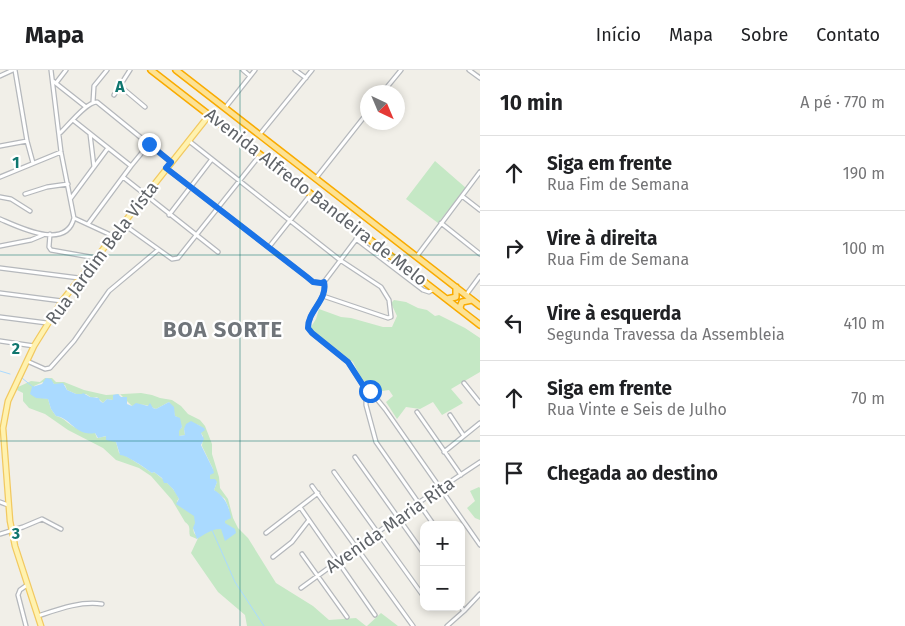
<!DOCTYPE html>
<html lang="pt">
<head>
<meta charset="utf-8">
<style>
	body { margin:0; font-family:"Fira Sans",sans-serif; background:#f2f2f2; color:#202124 }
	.controls { position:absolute; right:15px; bottom:15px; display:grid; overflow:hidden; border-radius:10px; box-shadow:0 2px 8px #0003 }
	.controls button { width:45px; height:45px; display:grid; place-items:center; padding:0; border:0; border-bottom:1px solid #e0e0e0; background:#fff; color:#202124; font:25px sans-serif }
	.compass { position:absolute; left:360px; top:15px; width:45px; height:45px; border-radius:50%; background:#fff; box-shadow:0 2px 8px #0003; rotate:136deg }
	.stop { position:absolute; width:15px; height:15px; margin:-11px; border:4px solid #1a73e8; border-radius:50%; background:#fff }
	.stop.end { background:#1a73e8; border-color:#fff; box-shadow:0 1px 5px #0008 }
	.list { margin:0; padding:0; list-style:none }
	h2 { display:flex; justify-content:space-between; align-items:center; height:65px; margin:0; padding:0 20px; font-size:21px }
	h2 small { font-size:16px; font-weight:400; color:#757577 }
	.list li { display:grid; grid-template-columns:32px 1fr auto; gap:15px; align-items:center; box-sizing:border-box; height:75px; padding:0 20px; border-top:1px solid #e0e0e0 }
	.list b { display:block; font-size:19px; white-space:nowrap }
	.list p { margin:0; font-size:16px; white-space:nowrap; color:#757577 }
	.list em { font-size:16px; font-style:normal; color:#757577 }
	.icon { flex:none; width:28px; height:28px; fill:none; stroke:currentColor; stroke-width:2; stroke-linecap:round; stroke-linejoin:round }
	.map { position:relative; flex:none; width:480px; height:556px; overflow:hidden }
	header { display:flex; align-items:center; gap:30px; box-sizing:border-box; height:70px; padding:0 25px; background:#fff; border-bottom:1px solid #e0e0e0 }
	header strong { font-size:24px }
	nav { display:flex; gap:28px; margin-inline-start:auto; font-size:18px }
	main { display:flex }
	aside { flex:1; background:#fff }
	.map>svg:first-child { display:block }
	.green { fill:#c5e8c5; fill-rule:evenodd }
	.water { fill:#aadaff }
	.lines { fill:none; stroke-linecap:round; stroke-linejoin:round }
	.stream { stroke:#aadaff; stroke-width:1 }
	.minor-casing { stroke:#b5b8bc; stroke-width:5.5 }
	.major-casing { stroke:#f2c960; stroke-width:7 }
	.highway-casing { stroke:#f9ab00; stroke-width:8 }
	.minor { stroke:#fff; stroke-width:3 }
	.major { stroke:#fff2af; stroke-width:4.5 }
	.highway { stroke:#fde293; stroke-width:5 }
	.route { stroke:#1a73e8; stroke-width:6 }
	.grid { fill:none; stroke:#0f766e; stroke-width:1; stroke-opacity:0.55 }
	.labels { text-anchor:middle; stroke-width:4.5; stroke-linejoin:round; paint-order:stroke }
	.street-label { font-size:18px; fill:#5f6368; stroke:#fff }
	.district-label { font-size:22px; font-weight:bold; letter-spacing:1px; fill:#70757a; stroke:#fff }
	.grid-label { font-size:16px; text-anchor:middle; font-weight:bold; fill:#0f766e; stroke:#fff; stroke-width:4.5; stroke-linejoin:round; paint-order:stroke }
</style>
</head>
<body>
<header>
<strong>Mapa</strong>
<nav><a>Início</a><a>Mapa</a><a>Sobre</a><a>Contato</a></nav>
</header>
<main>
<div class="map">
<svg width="480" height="556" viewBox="0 0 480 556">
	<rect width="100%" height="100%" fill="#f1efe8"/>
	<path class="green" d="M435 91 466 118 438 153 406 129Z
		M394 230 406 232 418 238 427 240 435 246 439 245 465 258 480 268V302L451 319 463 333 442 345 433 332 420 339 406 337 397 349 386 332 393 326 389 320 382 321 376 314 369 317 360 306 353 292 313 262 311 257 316 249 319 239 341 247 351 248 383 257H392L397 246 391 233Z
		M45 308H52L56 312H64L84 320 106 325 141 323 152 325 160 328 172 330 181 336 188 344 200 350 205 356 212 374V384L219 407 220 418 228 429 233 448 238 458 248 468 276 513 313 536 329 550 356 548 366 556H247L245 545 218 522 191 483 199 466 193 458 194 463 197 466V469L190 466C188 460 192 457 185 452L172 430 151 406 139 398 116 390 103 378 68 360 45 344 29 338 23 331V323L17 320 18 317 31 311 40 312ZM43 312H52L54 314 65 315 67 320 76 324H86L92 328 97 327 103 333 107 329 113 330 120 324 132 336C144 334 145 334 156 339L169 332 173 338 175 346 177 347 182 357 179 360V366L185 365 184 359C187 355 195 353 200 356L201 363 203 366 202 376 213 399 210 405V409L217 412 214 420 225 429 229 439C209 441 190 450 177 431L179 429C175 418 163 409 154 402L152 403C143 397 128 386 119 383L116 372 107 366 97 368 95 363C87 362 78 360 71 355 65 351 64 348 56 346L51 339 48 329 38 327 34 316Z
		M479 417 480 418V450L475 448 467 438 475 431 470 421Z
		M381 543 398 556H367Z"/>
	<path class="water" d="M46 308 51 309 54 314 63 313 67 320 76 324H82L83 323 90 327 99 328 100 331 103 333 107 329 113 330V325L118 324 121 327H127V334L132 336 136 333 148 336 150 333 153 338 156 339 169 332 174 337 175 346 180 348 182 357 179 361V366L185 365 184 359 186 354 191 351 204 358 205 360 201 363 204 369 201 375 213 399 214 403 210 405V409H215L217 412 214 420C224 426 229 435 231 448L225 451V453L235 459 236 463 225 471 221 459C213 458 203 465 197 469L193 458 195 453 194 446 176 434 179 429 173 419 167 413H164L162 408 154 402 152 403C145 398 127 385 120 385L116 372 106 370V366L98 368 95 363C76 367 71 348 56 346L51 339 48 329 36 328 30 324 32 317 42 314Z"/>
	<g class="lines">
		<path class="stream" d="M0 301 10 304
			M22 308 33 317
			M212 460 235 512 264 556"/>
		<defs>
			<path id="minor" d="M15 0 27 71 33 93
				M243 0 250 6
				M295 0 306 8
				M469 0 480 8
				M0 6 13 0
				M53 11 86 37
				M56 13 66 0
				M120 16 145 37
				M383 22 401 0
				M114 25 130 0
				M93 32 94 16 107 0
				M225 38 255 0
				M73 50 131 96
				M59 64C68 56 86 32 97 32L171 92
				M90 64 94 97
				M260 64 312 0
				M189 71 340 190 381 217 389 230 391 247 388 248 323 226
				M0 76 27 71
				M166 98 307 207 313 212 321 213 324 212
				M0 107 61 82
				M123 107 218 182
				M316 108 368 42
				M25 124 47 117 68 114
				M462 126 480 140
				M0 127 11 129 30 141
				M71 128 108 78
				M169 145 212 89
				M74 148 113 166
				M0 149C19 157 66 181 74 148L61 82 51 0
				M441 153 480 184
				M88 154 131 96 149 74
				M123 154 172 189 178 188 260 85
				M50 164 49 177 51 180 96 188
				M356 169 423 220 429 222 434 219
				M0 176 31 170 43 165
				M269 177 311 124
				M417 186 480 102
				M0 198 79 208
				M324 212C328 230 308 240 308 258L312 263 348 292 366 320
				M324 212 361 163
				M0 223 62 231
				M466 225 480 206
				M0 247 47 253
				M0 271 34 276
				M27 291 45 299 50 298 74 271 109 221 158 180
				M464 313 480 333
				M366 320 372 323 385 339 480 475
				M366 320V335L376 372 434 455
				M417 342 461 405
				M450 345 464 366
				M444 382 480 353
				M355 387 424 484
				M334 402 424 527
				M312 416 413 556
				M0 432 8 435
				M300 437 375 545
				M266 463 318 423
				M0 464 23 457 42 449 61 459
				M302 484 347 547
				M273 487 292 472 309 450
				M461 494 462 495
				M301 518 418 433 480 392
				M461 537 464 541
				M38 546C59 539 80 531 102 534
				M26 556 18 525 20 520 27 515
				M447 556 464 541 480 524"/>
			<path id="major" d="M41 556 15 476 10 451 3 358 8 331 34 276 62 231 210 44"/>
			<path id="highway" d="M151 0 480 255
				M176 0 480 236
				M447 229 456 227V217
				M461 240 460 237 462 232 472 230"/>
		</defs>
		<use href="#minor" class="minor-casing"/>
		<use href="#major" class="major-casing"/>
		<use href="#highway" class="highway-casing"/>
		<use href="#minor" class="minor"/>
		<use href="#major" class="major"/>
		<use href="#highway" class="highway"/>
	</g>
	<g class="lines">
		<path class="route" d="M149 74 171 92 166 98 307 207 313 212 321 213 324 212C328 230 308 240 308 258L312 263 348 292 366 320 370 321"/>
	</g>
	<path class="grid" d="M240 0V556M0 185H480M0 371H480"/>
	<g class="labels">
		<g class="street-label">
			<text transform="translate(316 127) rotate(38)" y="6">Avenida Alfredo Bandeira de Melo</text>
			<text transform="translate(102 183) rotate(-53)" y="6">Rua Jardim Bela Vista</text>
			<text transform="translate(390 455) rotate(-35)" y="6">Avenida Maria Rita</text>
		</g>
		<g class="district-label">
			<text x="223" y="267">BOA SORTE</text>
		</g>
	</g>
	<g class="grid-label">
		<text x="120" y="22">A</text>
		<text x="16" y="98">1</text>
		<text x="16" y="284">2</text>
		<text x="16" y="469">3</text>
	</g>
</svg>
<div class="controls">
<button>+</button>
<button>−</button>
</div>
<svg class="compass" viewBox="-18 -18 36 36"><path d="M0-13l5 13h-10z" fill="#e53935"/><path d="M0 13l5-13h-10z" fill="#757577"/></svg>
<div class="stop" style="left:370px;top:321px"></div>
<div class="stop end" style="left:149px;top:74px"></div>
</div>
<aside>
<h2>10 min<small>A pé · 770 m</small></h2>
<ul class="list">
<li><svg class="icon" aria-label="ahead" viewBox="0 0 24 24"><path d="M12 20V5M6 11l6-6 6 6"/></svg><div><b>Siga em frente</b><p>Rua Fim de Semana</p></div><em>190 m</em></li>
<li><svg class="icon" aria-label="right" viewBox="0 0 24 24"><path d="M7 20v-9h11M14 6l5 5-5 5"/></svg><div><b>Vire à direita</b><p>Rua Fim de Semana</p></div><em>100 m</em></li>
<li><svg class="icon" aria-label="left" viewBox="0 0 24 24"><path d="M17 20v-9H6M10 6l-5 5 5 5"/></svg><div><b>Vire à esquerda</b><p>Segunda Travessa da Assembleia</p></div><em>410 m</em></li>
<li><svg class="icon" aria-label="ahead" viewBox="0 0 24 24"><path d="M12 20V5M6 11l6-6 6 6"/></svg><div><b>Siga em frente</b><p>Rua Vinte e Seis de Julho</p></div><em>70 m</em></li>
<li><svg class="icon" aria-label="arrive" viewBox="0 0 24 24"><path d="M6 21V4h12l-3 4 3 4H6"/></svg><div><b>Chegada ao destino</b></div></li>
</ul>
</aside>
</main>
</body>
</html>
